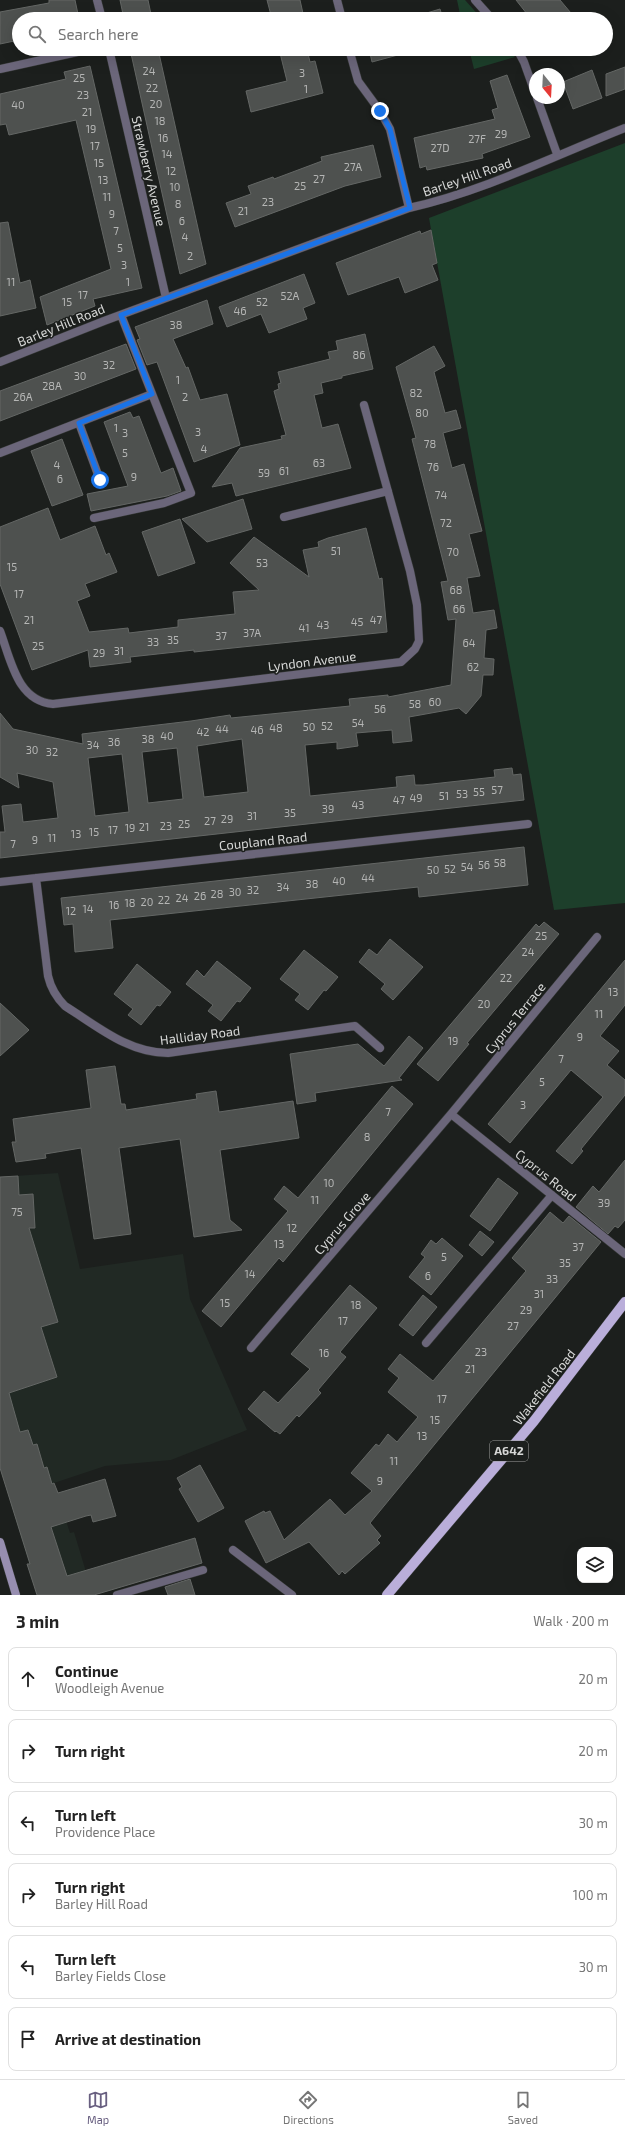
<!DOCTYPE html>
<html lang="en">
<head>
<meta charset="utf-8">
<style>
	body { margin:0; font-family:"Exo 2",sans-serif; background:#f6f6f6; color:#222 }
	.controls { position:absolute; right:12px; bottom:12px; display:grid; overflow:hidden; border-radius:8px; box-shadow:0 4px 16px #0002 }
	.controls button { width:36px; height:36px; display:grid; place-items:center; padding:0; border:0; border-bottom:1px solid #e0e0e0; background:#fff; color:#222; font:20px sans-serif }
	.compass { position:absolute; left:529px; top:68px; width:36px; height:36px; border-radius:50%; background:#fff; box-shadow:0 4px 16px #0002; rotate:162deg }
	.stop { position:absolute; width:12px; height:12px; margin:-9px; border:3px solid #1a73e8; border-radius:50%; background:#fff }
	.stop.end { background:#1a73e8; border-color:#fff; box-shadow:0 1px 4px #0008 }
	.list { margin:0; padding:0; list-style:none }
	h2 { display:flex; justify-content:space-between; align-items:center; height:52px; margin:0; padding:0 16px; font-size:17px }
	h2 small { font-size:13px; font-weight:400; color:#767676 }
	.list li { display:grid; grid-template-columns:26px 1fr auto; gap:12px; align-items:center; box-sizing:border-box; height:64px; margin:0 8px 8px; padding:0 8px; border:1px solid #e0e0e0; border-radius:8px }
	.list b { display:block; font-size:15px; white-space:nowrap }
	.list p { margin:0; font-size:13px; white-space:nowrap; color:#767676 }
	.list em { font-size:13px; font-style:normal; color:#767676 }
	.icon { flex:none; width:22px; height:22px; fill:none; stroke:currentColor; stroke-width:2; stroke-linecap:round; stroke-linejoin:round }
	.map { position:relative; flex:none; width:625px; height:1595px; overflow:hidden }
	.search { position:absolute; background:#fff; box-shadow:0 4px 16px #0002; left:12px; right:12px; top:12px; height:44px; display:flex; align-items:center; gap:10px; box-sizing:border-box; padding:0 14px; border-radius:22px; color:#767676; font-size:15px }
	.sheet { height:484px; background:#fff }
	nav { display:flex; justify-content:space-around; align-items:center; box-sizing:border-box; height:56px; border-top:1px solid #e0e0e0; background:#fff; font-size:11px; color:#767676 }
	nav a { display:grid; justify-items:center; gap:2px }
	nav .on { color:#685f80 }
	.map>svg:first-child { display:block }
	.built { fill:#212924 }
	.green { fill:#1d3f2b }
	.building { fill:#4e514f; stroke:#646765; fill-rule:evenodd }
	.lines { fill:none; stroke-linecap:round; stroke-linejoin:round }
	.minor-casing { stroke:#363937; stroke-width:9 }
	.secondary-casing { stroke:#363937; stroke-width:9 }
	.primary-casing { stroke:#363937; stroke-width:11 }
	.minor { stroke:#6b667a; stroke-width:8 }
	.secondary { stroke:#978eb0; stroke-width:8 }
	.primary { stroke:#baaeda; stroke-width:10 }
	.route { stroke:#1a73e8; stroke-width:5 }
	.labels { text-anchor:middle; stroke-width:3; stroke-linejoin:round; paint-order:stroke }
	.number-label { font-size:11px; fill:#b5b6b5 }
	.shield { fill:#1c1f1d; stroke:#9fa09f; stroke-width:1 }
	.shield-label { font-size:12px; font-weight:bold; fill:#d7d8d7 }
	.street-label { font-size:13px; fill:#d7d8d7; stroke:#1c1f1d }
</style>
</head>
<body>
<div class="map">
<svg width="625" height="1595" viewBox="0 0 625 1595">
	<rect width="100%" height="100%" fill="#1c1f1d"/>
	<path class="built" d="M58 1173 80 1269 183 1254 190 1299 247 1430 171 1460 105 1466 54 1483 70 1533 74 1532 93 1595H37L27 1564 29 1563 0 1468V1177Z"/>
	<path class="green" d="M457 0H465L482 19H461Z
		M469 49H508L515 57 474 69Z
		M625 143V903L554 910 429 218Z"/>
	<path class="building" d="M49 0H75L79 19H19V40L0 44V12L49 3Z
		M120 0H148L152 19H124Z
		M267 0H300L304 18 272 19Z
		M516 0H560L576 19H531Z
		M440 9 443 19H405L410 18Z
		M130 49H158L206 264 180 274Z
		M279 49H307L310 62 315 61 323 93 251 112 246 91 287 81Z
		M369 49H420L372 62Z
		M90 66 142 288 93 299 95 306 47 325 40 297 111 269 76 120 9 135 6 124 0 125V94L66 79 64 72Z
		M625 67V89L606 96V74Z
		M592 70 602 98 573 109 563 82Z
		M507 75 530 137 482 154 483 158 427 170 426 166 420 168 414 138 495 119 492 110 498 108 490 81Z
		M373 145 381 177 345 186 235 227 226 203 251 194 248 186 273 177 274 179 322 161 321 157Z
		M8 222 20 283 30 280 36 308 0 316V223Z
		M431 230 437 263 432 265 438 280 405 293 399 277 348 295 336 263 420 231 421 234Z
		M304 274 315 303 303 308 307 319 269 333 261 314 227 327 219 307Z
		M207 300 213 324 173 339 186 368 188 367 200 400 227 394 240 445 194 462 157 362 147 365 137 340 140 339 135 327Z
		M365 334 373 369 342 376V378L321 383 323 393 314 395 322 428 338 424 351 468 236 496 232 483 212 487 240 448 282 439 281 436 286 435 274 391 279 389 278 384 281 383 278 372 330 359 328 352 338 350 336 341Z
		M126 344 136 369 0 421V391Z
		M434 346 445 366 434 372 445 413 456 410 461 428 443 433 452 468 464 464 482 531 469 534 480 576 467 578 473 613 494 610 497 628 486 630 484 658 494 659 493 675H483L481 696 466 714 459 708 409 717 412 741 393 743 392 730 356 733 358 746 337 749V742L305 745 310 796 397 787 396 777 414 775 415 785H423L495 777 494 770 512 768 513 775 521 774 524 800 0 858V832H5L2 806 21 804 23 822 58 818 53 782 17 773 19 788 0 777V713L13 729 83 744 82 734 191 721 230 715 231 718 350 706 349 699 388 695V697L451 685 456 619 448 620 441 582 448 581 412 439 416 438 396 367ZM242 739 248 792 204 797 197 746ZM177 748 183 799 148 803 142 752ZM122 754 129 812 95 816 88 758Z
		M130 412 133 418 139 416 161 473 173 468 181 491 167 496 91 511 87 494 128 486 104 422Z
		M62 439 83 495 52 506 31 451Z
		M243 499 252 529 207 542 182 519Z
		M48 508 60 540 95 526 106 555 109 553 117 572 85 584 90 596 77 601 89 632 128 628 129 633 178 627V620L235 614 233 592 259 590 230 563 254 537 309 577 303 550 319 547 318 542 328 538 366 528 379 579 382 578 387 632 194 652V650L130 657 131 662 90 667 88 650 32 670 0 584V527Z
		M180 519 195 563 158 576 142 532Z
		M524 847 528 885 419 897 418 887 110 920 113 948 75 952 73 924 64 925 61 898Z
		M544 922 559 934 467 1043 469 1044 438 1081 417 1064 536 924 539 927Z
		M390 939 423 967 393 1000 381 989 385 984 359 962 369 949 377 955Z
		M304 950 338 977 326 991 324 990 308 1010 295 1000 300 994 280 979Z
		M625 960V1005L600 1036 619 1051 607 1065 625 1080V1095L581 1149 583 1151 572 1164 556 1151 603 1097 571 1070 510 1143 488 1124Z
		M217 961 251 988 240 1002 237 1001 221 1021 208 1011 213 1005 186 984 197 970 204 977Z
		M137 964 171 992 160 1006 157 1005 141 1025 128 1015 133 1009 114 994Z
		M0 1003 29 1030 0 1056Z
		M409 1036 423 1048 399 1078 402 1080 315 1093 316 1101 297 1104 290 1054 358 1044 384 1066Z
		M115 1066 121 1104H125L126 1110 197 1099 196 1094 216 1091 219 1112 293 1101 299 1138 220 1150 230 1220 242 1230 194 1237 180 1139 119 1148 131 1234 108 1237 94 1239 81 1148 45 1154 46 1158 16 1162 12 1142H16L13 1119 91 1108 86 1070Z
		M392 1086 413 1104 283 1262 279 1258 221 1327 202 1311 288 1211 274 1199 284 1186 298 1198Z
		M625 1160V1220L618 1228 615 1226 608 1234 576 1207 593 1186 599 1192Z
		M18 1176 19 1195 33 1194 35 1228H29L58 1322 41 1327 57 1377 9 1393 20 1432 28 1430 33 1445 37 1444 44 1468 47 1467 52 1484 54 1483 58 1493 105 1479 116 1516 93 1522 91 1515 86 1516 51 1527 67 1576 195 1538 202 1563 94 1595H37L27 1564H30L0 1468V1177Z
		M498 1178 518 1193 490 1231 470 1216Z
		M550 1212 563 1223 569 1216 601 1242 370 1523 381 1536 377 1540 380 1543 345 1574 342 1571 339 1575 309 1542 266 1563 245 1521 264 1511 265 1513 270 1511 284 1540 330 1499 345 1515 372 1491 351 1473 376 1444 379 1446 388 1434 397 1442 418 1417 388 1392 399 1378 388 1369 400 1354 433 1381 526 1271 512 1258Z
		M480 1231 494 1242 482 1256 469 1245Z
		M442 1238 463 1256 431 1295 409 1277 425 1257 421 1254 431 1240 436 1244Z
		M350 1285 377 1308 340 1352 346 1357 318 1390 321 1393 299 1417 297 1415 280 1434 276 1431 275 1432 248 1409 264 1391 278 1403 310 1369 291 1354Z
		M423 1295 437 1307 413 1336 399 1325Z
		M200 1465 224 1508 198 1522 179 1489 182 1487 177 1478Z
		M190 1579 195 1595H168L165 1587Z"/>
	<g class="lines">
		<defs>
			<path id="minor" d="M97 0 102 19
				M337 0 342 19
				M475 0 492 19
				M109 49 166 298
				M349 49 358 81 380 111 390 129 409 208
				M517 49 524 62 535 93
				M0 69 91 49
				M537 98 557 154
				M0 362 104 321 409 208C484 191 554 156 625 128
				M79 423 100 480
				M0 453 152 394
				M284 517 388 491
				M94 518 164 503 191 493 121 315
				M0 631C11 660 17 701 53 704L401 662 415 649 419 641 417 605 410 571 364 405
				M36 878 48 976C51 989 56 997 65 1006 97 1026 128 1053 168 1053L355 1026 380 1048
				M0 882 528 824
				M451 1114 625 1254
				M426 1343 552 1195
				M251 1348 451 1114 597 937
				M233 1550 292 1595
				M117 1595 203 1570"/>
			<path id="secondary" d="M0 1542 16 1595"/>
			<path id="primary" d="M387 1595 534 1421 625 1302"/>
		</defs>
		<use href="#minor" class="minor-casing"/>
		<use href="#secondary" class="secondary-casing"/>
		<use href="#primary" class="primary-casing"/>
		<use href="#minor" class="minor"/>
		<use href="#secondary" class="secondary"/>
		<use href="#primary" class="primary"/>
	</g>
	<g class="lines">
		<path class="route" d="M100 480 79 423 152 394 121 315 410 208 390 129 380 111"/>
	</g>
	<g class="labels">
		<g class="number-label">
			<text x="149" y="75">24</text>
			<text x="302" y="77">3</text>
			<text x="79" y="82">25</text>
			<text x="152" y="92">22</text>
			<text x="306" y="93">1</text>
			<text x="83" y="99">23</text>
			<text x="156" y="108">20</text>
			<text x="18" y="109">40</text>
			<text x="87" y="116">21</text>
			<text x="160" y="125">18</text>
			<text x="91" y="133">19</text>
			<text x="501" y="138">29</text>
			<text x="163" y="142">16</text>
			<text x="477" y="143">27F</text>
			<text x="95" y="150">17</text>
			<text x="440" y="152">27D</text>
			<text x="167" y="158">14</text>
			<text x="99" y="167">15</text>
			<text x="353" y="171">27A</text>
			<text x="171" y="175">12</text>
			<text x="319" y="183">27</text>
			<text x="103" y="184">13</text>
			<text x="300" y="190">25</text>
			<text x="175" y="191">10</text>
			<text x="107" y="201">11</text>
			<text x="268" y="206">23</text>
			<text x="178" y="208">8</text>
			<text x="243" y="215">21</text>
			<text x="112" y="218">9</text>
			<text x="182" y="225">6</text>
			<text x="116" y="235">7</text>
			<text x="185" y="241">4</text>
			<text x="120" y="252">5</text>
			<text x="190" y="260">2</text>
			<text x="124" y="269">3</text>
			<text x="11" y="286">11</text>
			<text x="128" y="286">1</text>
			<text x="83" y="299">17</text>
			<text x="290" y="300">52A</text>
			<text x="67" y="306">15</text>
			<text x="262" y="306">52</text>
			<text x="240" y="315">46</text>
			<text x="176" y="329">38</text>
			<text x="359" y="359">86</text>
			<text x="109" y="369">32</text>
			<text x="80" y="380">30</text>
			<text x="178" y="384">1</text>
			<text x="52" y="390">28A</text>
			<text x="416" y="397">82</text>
			<text x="23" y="401">26A</text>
			<text x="185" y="401">2</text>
			<text x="422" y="417">80</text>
			<text x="116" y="432">1</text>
			<text x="198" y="436">3</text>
			<text x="125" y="437">3</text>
			<text x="430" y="448">78</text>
			<text x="204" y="453">4</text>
			<text x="125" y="457">5</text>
			<text x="319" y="467">63</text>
			<text x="57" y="469">4</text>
			<text x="433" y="471">76</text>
			<text x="284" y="475">61</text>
			<text x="264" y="477">59</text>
			<text x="134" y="481">9</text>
			<text x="60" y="483">6</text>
			<text x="441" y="499">74</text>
			<text x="446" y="527">72</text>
			<text x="336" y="555">51</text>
			<text x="453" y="556">70</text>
			<text x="262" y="567">53</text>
			<text x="12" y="571">15</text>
			<text x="456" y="594">68</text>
			<text x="19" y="598">17</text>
			<text x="459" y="613">66</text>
			<text x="29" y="624">21</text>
			<text x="376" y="624">47</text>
			<text x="357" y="626">45</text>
			<text x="323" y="629">43</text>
			<text x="304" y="632">41</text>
			<text x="252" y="637">37A</text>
			<text x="221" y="640">37</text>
			<text x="173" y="644">35</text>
			<text x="153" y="646">33</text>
			<text x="469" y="647">64</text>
			<text x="38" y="650">25</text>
			<text x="119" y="655">31</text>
			<text x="99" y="657">29</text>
			<text x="473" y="671">62</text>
			<text x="435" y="706">60</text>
			<text x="415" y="708">58</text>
			<text x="380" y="713">56</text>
			<text x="358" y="727">54</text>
			<text x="327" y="730">52</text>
			<text x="309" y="731">50</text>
			<text x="276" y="732">48</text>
			<text x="222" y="733">44</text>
			<text x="257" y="734">46</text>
			<text x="203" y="736">42</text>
			<text x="167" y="740">40</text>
			<text x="148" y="743">38</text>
			<text x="114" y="746">36</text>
			<text x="93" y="749">34</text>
			<text x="32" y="754">30</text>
			<text x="52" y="756">32</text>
			<text x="497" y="794">57</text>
			<text x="479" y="796">55</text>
			<text x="462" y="798">53</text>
			<text x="444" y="800">51</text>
			<text x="416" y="802">49</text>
			<text x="399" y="804">47</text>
			<text x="358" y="809">43</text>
			<text x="328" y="813">39</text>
			<text x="290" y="817">35</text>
			<text x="252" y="820">31</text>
			<text x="227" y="823">29</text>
			<text x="210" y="825">27</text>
			<text x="184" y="828">25</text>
			<text x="166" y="830">23</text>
			<text x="144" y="831">21</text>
			<text x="130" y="832">19</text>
			<text x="113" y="834">17</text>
			<text x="94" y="836">15</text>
			<text x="76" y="838">13</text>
			<text x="52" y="842">11</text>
			<text x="35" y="844">9</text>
			<text x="13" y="848">7</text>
			<text x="500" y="867">58</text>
			<text x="484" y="869">56</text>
			<text x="467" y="871">54</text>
			<text x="450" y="873">52</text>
			<text x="433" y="874">50</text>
			<text x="368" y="882">44</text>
			<text x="339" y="885">40</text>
			<text x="312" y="888">38</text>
			<text x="283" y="891">34</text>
			<text x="253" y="894">32</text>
			<text x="235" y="896">30</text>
			<text x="217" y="898">28</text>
			<text x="200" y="900">26</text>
			<text x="182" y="902">24</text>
			<text x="164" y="904">22</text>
			<text x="147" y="906">20</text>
			<text x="130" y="907">18</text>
			<text x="114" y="909">16</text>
			<text x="88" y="913">14</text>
			<text x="71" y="915">12</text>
			<text x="541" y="940">25</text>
			<text x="528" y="956">24</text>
			<text x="506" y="982">22</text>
			<text x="613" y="996">13</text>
			<text x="484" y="1008">20</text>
			<text x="599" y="1018">11</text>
			<text x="580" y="1041">9</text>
			<text x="453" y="1045">19</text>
			<text x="561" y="1063">7</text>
			<text x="542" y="1086">5</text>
			<text x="523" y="1109">3</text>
			<text x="388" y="1116">7</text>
			<text x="367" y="1141">8</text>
			<text x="329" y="1187">10</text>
			<text x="315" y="1204">11</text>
			<text x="604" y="1207">39</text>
			<text x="17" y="1216">75</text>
			<text x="292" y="1232">12</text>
			<text x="279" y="1248">13</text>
			<text x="578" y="1251">37</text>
			<text x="444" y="1261">5</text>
			<text x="565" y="1267">35</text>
			<text x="250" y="1278">14</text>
			<text x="428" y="1280">6</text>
			<text x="552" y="1283">33</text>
			<text x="539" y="1298">31</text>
			<text x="225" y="1307">15</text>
			<text x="356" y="1309">18</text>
			<text x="526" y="1314">29</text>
			<text x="343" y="1325">17</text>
			<text x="513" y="1330">27</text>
			<text x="481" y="1356">23</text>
			<text x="324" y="1357">16</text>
			<text x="470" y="1373">21</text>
			<text x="442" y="1403">17</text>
			<text x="435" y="1424">15</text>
			<text x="422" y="1440">13</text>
			<text x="394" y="1465">11</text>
			<text x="380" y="1485">9</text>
		</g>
		<rect class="shield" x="490" y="1441" width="38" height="20" rx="3"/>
		<g class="shield-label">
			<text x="509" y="1455">A642</text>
		</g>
		<g class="street-label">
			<text transform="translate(149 171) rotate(77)" y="5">Strawberry Avenue</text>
			<text transform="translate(467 177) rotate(-19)" y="5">Barley Hill Road</text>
			<text transform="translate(61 325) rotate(-22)" y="5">Barley Hill Road</text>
			<text transform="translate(312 661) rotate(-7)" y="5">Lyndon Avenue</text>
			<text transform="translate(263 841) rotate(-6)" y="5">Coupland Road</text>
			<text transform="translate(515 1018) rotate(-51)" y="5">Cyprus Terrace</text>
			<text transform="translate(200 1035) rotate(-7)" y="5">Halliday Road</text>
			<text transform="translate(546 1175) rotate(39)" y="5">Cyprus Road</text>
			<text transform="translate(342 1223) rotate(-49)" y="5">Cyprus Grove</text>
			<text transform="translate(544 1387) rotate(-52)" y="5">Wakefield Road</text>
		</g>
	</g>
</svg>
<div class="controls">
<button><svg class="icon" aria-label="layers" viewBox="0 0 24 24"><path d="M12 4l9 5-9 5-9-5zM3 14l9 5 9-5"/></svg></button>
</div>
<svg class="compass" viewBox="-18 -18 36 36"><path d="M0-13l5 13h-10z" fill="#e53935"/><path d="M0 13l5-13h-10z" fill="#767676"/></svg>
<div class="stop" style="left:100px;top:480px"></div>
<div class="stop end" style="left:380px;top:111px"></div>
<div class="search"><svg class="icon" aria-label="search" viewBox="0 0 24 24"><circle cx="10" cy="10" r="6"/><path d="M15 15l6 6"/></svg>Search here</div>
</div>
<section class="sheet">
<h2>3 min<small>Walk · 200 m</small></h2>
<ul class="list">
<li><svg class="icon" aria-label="ahead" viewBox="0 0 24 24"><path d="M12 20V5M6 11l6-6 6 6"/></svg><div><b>Continue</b><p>Woodleigh Avenue</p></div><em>20 m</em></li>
<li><svg class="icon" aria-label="right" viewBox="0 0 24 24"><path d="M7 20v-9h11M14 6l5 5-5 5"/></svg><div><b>Turn right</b></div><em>20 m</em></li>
<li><svg class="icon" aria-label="left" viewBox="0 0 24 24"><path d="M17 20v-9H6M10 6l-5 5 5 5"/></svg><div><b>Turn left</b><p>Providence Place</p></div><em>30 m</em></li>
<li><svg class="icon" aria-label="right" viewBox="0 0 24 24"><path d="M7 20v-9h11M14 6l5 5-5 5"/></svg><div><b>Turn right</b><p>Barley Hill Road</p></div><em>100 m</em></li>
<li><svg class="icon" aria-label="left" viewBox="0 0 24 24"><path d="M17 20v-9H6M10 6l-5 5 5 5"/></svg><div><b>Turn left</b><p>Barley Fields Close</p></div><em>30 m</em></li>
<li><svg class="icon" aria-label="arrive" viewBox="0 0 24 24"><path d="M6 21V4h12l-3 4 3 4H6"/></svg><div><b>Arrive at destination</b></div></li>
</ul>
</section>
<nav>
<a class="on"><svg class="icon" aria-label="map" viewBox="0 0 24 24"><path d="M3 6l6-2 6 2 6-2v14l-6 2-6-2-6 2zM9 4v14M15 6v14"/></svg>Map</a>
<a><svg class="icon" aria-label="directions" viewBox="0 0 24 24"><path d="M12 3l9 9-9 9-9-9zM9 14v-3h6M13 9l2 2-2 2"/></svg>Directions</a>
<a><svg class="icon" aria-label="saved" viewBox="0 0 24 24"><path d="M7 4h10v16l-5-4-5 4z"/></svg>Saved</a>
</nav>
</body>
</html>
